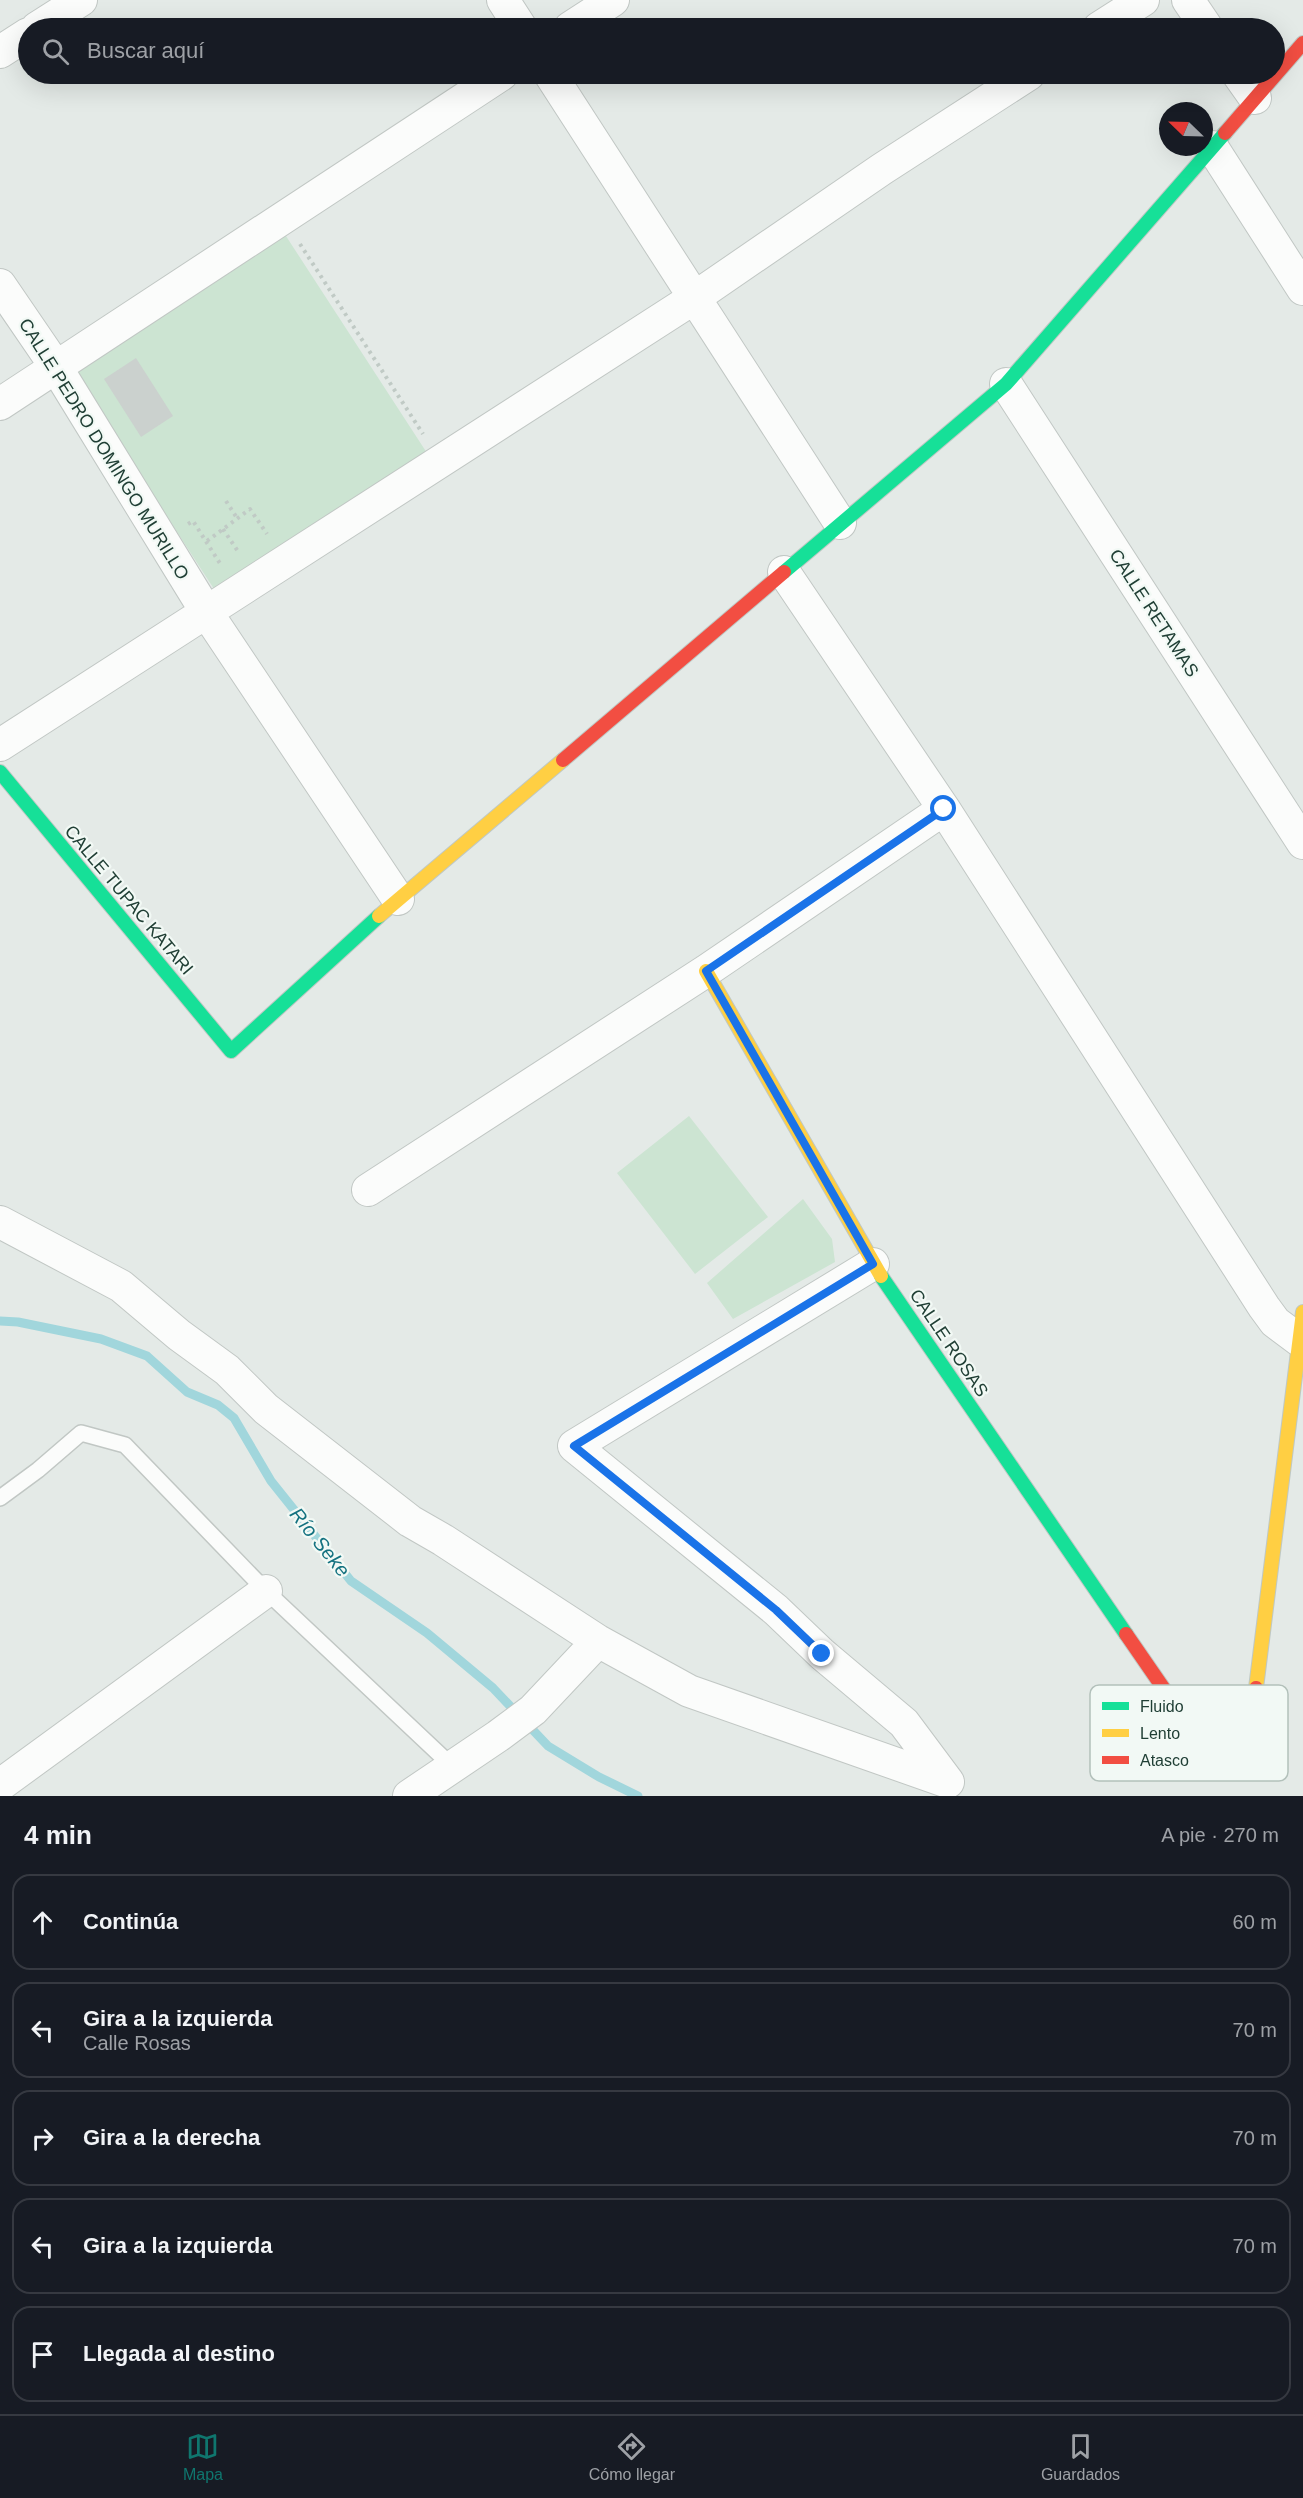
<!DOCTYPE html>
<html lang="es">
<head>
<meta charset="utf-8">
<style>
	body { margin:0; font-family:Helvetica,sans-serif; background:#20242c; color:#f1f3f6 }
	.compass { position:absolute; left:1159px; top:102px; width:54px; height:54px; border-radius:50%; background:#171b24; box-shadow:0 6px 24px #0002; rotate:293deg }
	.stop { position:absolute; width:18px; height:18px; margin:-14px; border:4px solid #1a73e8; border-radius:50%; background:#fff }
	.stop.end { background:#1a73e8; border-color:#fff; box-shadow:0 2px 6px #0008 }
	.list { margin:0; padding:0; list-style:none }
	h2 { display:flex; justify-content:space-between; align-items:center; height:78px; margin:0; padding:0 24px; font-size:26px }
	h2 small { font-size:20px; font-weight:400; color:#9ea1a6 }
	.list li { display:grid; grid-template-columns:39px 1fr auto; gap:18px; align-items:center; box-sizing:border-box; height:96px; margin:0 12px 12px; padding:0 12px; border:2px solid #363941; border-radius:18px }
	.list b { display:block; font-size:22px; white-space:nowrap }
	.list p { margin:0; font-size:20px; white-space:nowrap; color:#9ea1a6 }
	.list em { font-size:20px; font-style:normal; color:#9ea1a6 }
	.icon { flex:none; width:33px; height:33px; fill:none; stroke:currentColor; stroke-width:2; stroke-linecap:round; stroke-linejoin:round }
	.map { position:relative; flex:none; width:1303px; height:1796px; overflow:hidden }
	.search { position:absolute; background:#171b24; box-shadow:0 6px 24px #0002; left:18px; right:18px; top:18px; height:66px; display:flex; align-items:center; gap:15px; box-sizing:border-box; padding:0 21px; border-radius:33px; color:#9ea1a6; font-size:22px }
	.sheet { height:618px; background:#171b24 }
	nav { display:flex; justify-content:space-around; align-items:center; box-sizing:border-box; height:84px; border-top:2px solid #363941; background:#171b24; font-size:16px; color:#9ea1a6 }
	nav a { display:grid; justify-items:center; gap:3px }
	nav .on { color:#0f766e }
	.map>svg:first-child { display:block }
	.green { fill:#cce4d2 }
	.lines { fill:none; stroke-linecap:round; stroke-linejoin:round }
	.stream { stroke:#a1d6dc; stroke-width:9 }
	.building { fill:#cbd1ce }
	.lane-casing { stroke:#c1c7c4; stroke-width:18 }
	.street-casing { stroke:#c1c7c4; stroke-width:34 }
	.fast-casing { stroke:#bfc8c4; stroke-width:16 }
	.slow-casing { stroke:#bfc8c4; stroke-width:16 }
	.jam-casing { stroke:#bfc8c4; stroke-width:16 }
	.path { stroke:#c0cac5; stroke-width:4; stroke-dasharray:3 4.5; stroke-linecap:butt }
	.lane { stroke:#fbfcfb; stroke-width:15 }
	.street { stroke:#fbfcfb; stroke-width:32 }
	.fast { stroke:#16e098; stroke-width:14 }
	.slow { stroke:#ffcf43; stroke-width:14 }
	.jam { stroke:#f24e42; stroke-width:14 }
	.route { stroke:#1a73e8; stroke-width:8 }
	.labels { text-anchor:middle; stroke-width:4.5; stroke-linejoin:round; paint-order:stroke }
	.street-label { font-size:18px; fill:#203f35; stroke:#f2f9f5 }
	.water-label { font-size:20px; font-style:italic; fill:#147280; stroke:#f2f9f5 }
	.key { fill:#f2f9f5; stroke:#b3c1bb; stroke-width:1.5 }
	.key-label { font-size:16px; fill:#203f35 }
</style>
</head>
<body>
<div class="map">
<svg width="1303" height="1796" viewBox="0 0 1303 1796">
	<rect width="100%" height="100%" fill="#e4eae7"/>
	<path class="green" d="M284 233 427 453 216 592 73 372Z
		M689 1116 768 1217 695 1274 617 1173Z
		M803 1199 832 1239 835 1262 733 1319 707 1283Z"/>
	<g class="lines">
		<path class="stream" d="M0 1321 18 1322 101 1339 147 1356 187 1392 218 1405 234 1418 271 1481 351 1581 427 1633 493 1688 548 1746 599 1777 638 1796"/>
	</g>
	<path class="building" d="M136 358 173 416 141 437 104 379Z"/>
	<g class="lines">
		<defs>
			<path id="lane" d="M0 1498 38 1470 81 1433 125 1445 266 1591 453 1767"/>
			<path id="street" d="M503 0 521 28
				M1188 0 1207 28
				M37 28 81 0
				M570 28 613 0
				M1099 28 1143 0
				M0 52 28 34
				M550 74 840 523
				M1238 74 1255 98
				M1212 147 1303 289
				M0 285 56 367 207 613 398 899
				M1006 384 1303 843
				M0 404 502 74
				M784 572 944 809 1264 1307 1275 1322 1299 1340
				M0 745 694 298 882 169 1029 74
				M368 1190 706 971 944 809
				M0 1222 121 1286 179 1335 227 1370 266 1409 410 1521 443 1540 598 1641 689 1691 948 1782
				M873 1264 574 1446 776 1610 822 1654 904 1723 948 1782
				M0 1785 266 1591
				M409 1796 498 1736 533 1710 598 1641"/>
			<path id="fast" d="M784 572 1006 384 1225 133
				M0 772 231 1051 379 916
				M881 1276 1126 1634"/>
			<path id="slow" d="M379 916 563 760
				M706 971 881 1276
				M1256 1688 1303 1312"/>
			<path id="jam" d="M1225 133 1303 43
				M563 760 784 572
				M1126 1634 1186 1721 1209 1731 1235 1728 1254 1703 1256 1688"/>
		</defs>
		<use href="#lane" class="lane-casing"/>
		<use href="#street" class="street-casing"/>
		<use href="#fast" class="fast-casing"/>
		<use href="#slow" class="slow-casing"/>
		<use href="#jam" class="jam-casing"/>
		<path class="path" d="M300 244 423 434
			M226 501 237 518
			M188 524 193 521 221 565
			M223 529 239 553
			M207 541 250 509 267 534"/>
		<use href="#lane" class="lane"/>
		<use href="#street" class="street"/>
		<use href="#fast" class="fast"/>
		<use href="#slow" class="slow"/>
		<use href="#jam" class="jam"/>
	</g>
	<g class="lines">
		<path class="route" d="M822 1654 776 1610 574 1446 873 1264 706 971 944 809"/>
	</g>
	<g class="labels">
		<g class="street-label">
			<text transform="translate(104 449) rotate(58)" y="6">CALLE PEDRO DOMINGO MURILLO</text>
			<text transform="translate(1154 613) rotate(57)" y="6">CALLE RETAMAS</text>
			<text transform="translate(129 900) rotate(50)" y="6">CALLE TUPAC KATARI</text>
			<text transform="translate(949 1343) rotate(56)" y="6">CALLE ROSAS</text>
		</g>
		<g class="water-label">
			<text transform="translate(320 1542) rotate(51)" y="7">Río Seke</text>
		</g>
	</g>
	<rect x="1090" y="1685" width="198" height="96" rx="9" class="key"/>
	<rect x="1102" y="1702" width="27" height="8" fill="#16e098"/>
	<rect x="1102" y="1729" width="27" height="8" fill="#ffcf43"/>
	<rect x="1102" y="1756" width="27" height="8" fill="#f24e42"/>
	<g class="key-label">
		<text x="1140" y="1712">Fluido</text>
		<text x="1140" y="1739">Lento</text>
		<text x="1140" y="1766">Atasco</text>
	</g>
</svg>
<svg class="compass" viewBox="-18 -18 36 36"><path d="M0-13l5 13h-10z" fill="#e53935"/><path d="M0 13l5-13h-10z" fill="#9ea1a6"/></svg>
<div class="stop" style="left:944px;top:809px"></div>
<div class="stop end" style="left:822px;top:1654px"></div>
<div class="search"><svg class="icon" aria-label="search" viewBox="0 0 24 24"><circle cx="10" cy="10" r="6"/><path d="M15 15l6 6"/></svg>Buscar aquí</div>
</div>
<section class="sheet">
<h2>4 min<small>A pie · 270 m</small></h2>
<ul class="list">
<li><svg class="icon" aria-label="ahead" viewBox="0 0 24 24"><path d="M12 20V5M6 11l6-6 6 6"/></svg><div><b>Continúa</b></div><em>60 m</em></li>
<li><svg class="icon" aria-label="left" viewBox="0 0 24 24"><path d="M17 20v-9H6M10 6l-5 5 5 5"/></svg><div><b>Gira a la izquierda</b><p>Calle Rosas</p></div><em>70 m</em></li>
<li><svg class="icon" aria-label="right" viewBox="0 0 24 24"><path d="M7 20v-9h11M14 6l5 5-5 5"/></svg><div><b>Gira a la derecha</b></div><em>70 m</em></li>
<li><svg class="icon" aria-label="left" viewBox="0 0 24 24"><path d="M17 20v-9H6M10 6l-5 5 5 5"/></svg><div><b>Gira a la izquierda</b></div><em>70 m</em></li>
<li><svg class="icon" aria-label="arrive" viewBox="0 0 24 24"><path d="M6 21V4h12l-3 4 3 4H6"/></svg><div><b>Llegada al destino</b></div></li>
</ul>
</section>
<nav>
<a class="on"><svg class="icon" aria-label="map" viewBox="0 0 24 24"><path d="M3 6l6-2 6 2 6-2v14l-6 2-6-2-6 2zM9 4v14M15 6v14"/></svg>Mapa</a>
<a><svg class="icon" aria-label="directions" viewBox="0 0 24 24"><path d="M12 3l9 9-9 9-9-9zM9 14v-3h6M13 9l2 2-2 2"/></svg>Cómo llegar</a>
<a><svg class="icon" aria-label="saved" viewBox="0 0 24 24"><path d="M7 4h10v16l-5-4-5 4z"/></svg>Guardados</a>
</nav>
</body>
</html>
